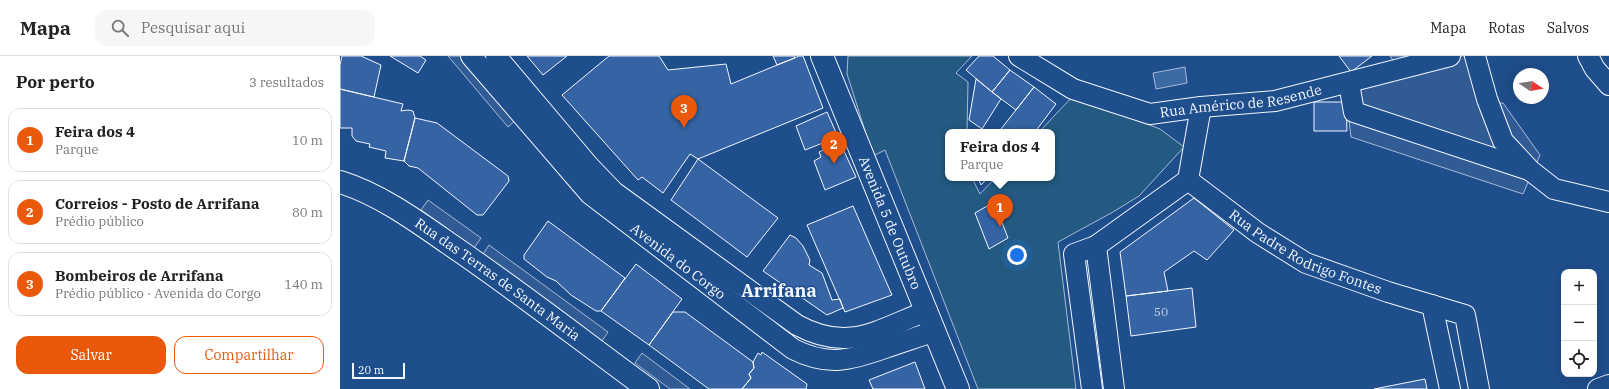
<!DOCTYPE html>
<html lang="pt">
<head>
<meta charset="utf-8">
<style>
	body { margin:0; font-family:"IBM Plex Serif",serif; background:#f6f6f6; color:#222 }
	.controls { position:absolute; right:12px; bottom:12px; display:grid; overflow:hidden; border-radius:8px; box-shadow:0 4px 16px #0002 }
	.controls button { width:36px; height:36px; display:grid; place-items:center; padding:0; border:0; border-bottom:1px solid #e0e0e0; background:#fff; color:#222; font:20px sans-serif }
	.compass { position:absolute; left:1173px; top:12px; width:36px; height:36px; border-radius:50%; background:#fff; box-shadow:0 4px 16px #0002; rotate:102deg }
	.scale { position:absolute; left:12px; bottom:10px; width:53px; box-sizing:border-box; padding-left:4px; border:2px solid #f2f6ff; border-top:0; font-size:11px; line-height:14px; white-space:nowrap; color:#f2f6ff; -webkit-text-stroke:3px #1f4e8c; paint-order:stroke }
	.you { position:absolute; left:677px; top:199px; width:14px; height:14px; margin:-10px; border:3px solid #fff; border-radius:50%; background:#1a73e8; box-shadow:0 0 0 6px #1a73e833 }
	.badge { display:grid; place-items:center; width:26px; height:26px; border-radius:50%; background:#ea580c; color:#fff; font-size:13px; font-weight:700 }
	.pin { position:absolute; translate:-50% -33px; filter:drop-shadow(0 1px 2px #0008) }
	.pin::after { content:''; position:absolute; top:21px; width:14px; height:12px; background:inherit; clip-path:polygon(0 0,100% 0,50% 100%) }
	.popup { position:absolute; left:605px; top:73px; width:110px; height:52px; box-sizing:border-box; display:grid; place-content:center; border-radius:8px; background:#fff; filter:drop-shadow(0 1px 3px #0005); font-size:13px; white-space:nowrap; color:#767676 }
	.popup b { font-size:15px; color:#222 }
	.popup::after { content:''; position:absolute; left:50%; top:100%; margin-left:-8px; border:8px solid transparent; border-top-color:#fff }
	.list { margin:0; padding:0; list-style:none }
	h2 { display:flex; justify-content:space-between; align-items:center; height:52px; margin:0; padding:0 16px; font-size:17px }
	h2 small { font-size:13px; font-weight:400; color:#767676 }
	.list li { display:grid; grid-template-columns:26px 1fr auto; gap:12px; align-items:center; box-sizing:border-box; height:64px; margin:0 8px 8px; padding:0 8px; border:1px solid #e0e0e0; border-radius:12px }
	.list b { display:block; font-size:15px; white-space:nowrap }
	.list p { margin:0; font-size:13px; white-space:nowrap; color:#767676 }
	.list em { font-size:13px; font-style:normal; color:#767676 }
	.actions { display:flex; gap:8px; padding:12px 16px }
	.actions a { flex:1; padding:9px 0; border:1px solid #ea580c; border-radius:12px; text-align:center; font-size:14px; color:#ea580c }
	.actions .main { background:#ea580c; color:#fff }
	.icon { flex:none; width:22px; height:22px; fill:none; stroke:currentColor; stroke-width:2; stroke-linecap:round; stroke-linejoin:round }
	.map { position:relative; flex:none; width:1269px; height:333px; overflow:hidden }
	header { display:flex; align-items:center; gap:24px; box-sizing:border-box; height:56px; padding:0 20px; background:#fff; border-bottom:1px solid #e0e0e0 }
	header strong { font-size:19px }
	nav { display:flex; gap:22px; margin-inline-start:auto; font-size:14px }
	.search { width:280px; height:36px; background:#f6f6f6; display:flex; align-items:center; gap:10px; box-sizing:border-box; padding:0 14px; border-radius:12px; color:#767676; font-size:15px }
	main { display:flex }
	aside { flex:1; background:#fff }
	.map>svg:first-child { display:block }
	.green { fill:#245a82; stroke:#a8bbd7 }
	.parking { fill:#305b95; stroke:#a8bbd7 }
	.water { fill:#3b69a3; stroke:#a8bbd7 }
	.building { fill:#3563a3; stroke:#f2f6ff }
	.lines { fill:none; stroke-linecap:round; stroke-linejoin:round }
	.minor-casing { stroke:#f2f6ff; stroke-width:22 }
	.major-casing { stroke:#f2f6ff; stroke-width:24 }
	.minor { stroke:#1f4e8c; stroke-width:20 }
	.major { stroke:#1f4e8c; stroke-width:22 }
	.labels { text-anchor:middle; stroke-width:3; stroke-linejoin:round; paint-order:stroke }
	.number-label { font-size:12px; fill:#c3d1e8 }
	.street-label { font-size:14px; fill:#f2f6ff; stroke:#1f4e8c }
	.district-label { font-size:18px; font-weight:bold; fill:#f2f6ff; stroke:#1f4e8c }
</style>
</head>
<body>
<header>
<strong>Mapa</strong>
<div class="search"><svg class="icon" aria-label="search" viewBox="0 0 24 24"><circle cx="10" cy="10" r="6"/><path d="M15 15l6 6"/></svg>Pesquisar aqui</div>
<nav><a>Mapa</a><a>Rotas</a><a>Salvos</a></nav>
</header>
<main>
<aside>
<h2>Por perto<small>3 resultados</small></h2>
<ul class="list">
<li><span class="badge">1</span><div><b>Feira dos 4</b><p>Parque</p></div><em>10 m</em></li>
<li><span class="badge">2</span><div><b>Correios - Posto de Arrifana</b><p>Prédio público</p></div><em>80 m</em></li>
<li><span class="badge">3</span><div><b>Bombeiros de Arrifana</b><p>Prédio público · Avenida do Corgo</p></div><em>140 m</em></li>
</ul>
<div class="actions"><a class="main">Salvar</a><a>Compartilhar</a></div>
</aside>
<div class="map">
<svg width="1269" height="333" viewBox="0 0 1269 333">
	<rect width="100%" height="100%" fill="#1f4e8c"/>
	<path class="green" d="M508 0H632L616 17 628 26 627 76H608V122H632L640 138 655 122H712V76H699L733 40 820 73 844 91 799 140 773 156 718 186 736 333H638L545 94 533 100 507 18Z"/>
	<path class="parking" d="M108 0H125L178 62 168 71Z
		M1050 0H1144L1154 47H1163L1200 99 1183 138 1011 81 1004 24 1056 9Z
		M88 144 141 182 134 192 81 154Z
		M149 189 268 276 262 285 143 198Z
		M302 297 350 333H330L295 307Z"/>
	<path class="water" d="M845 11 847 27 816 33 813 17Z"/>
	<path class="building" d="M2 0H21L41 9 34 41 0 33V9Z
		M50 0H80L86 4 78 17Z
		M187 0H227L203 19Z
		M269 0H319L328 14 386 8 391 28 459 0H463L483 52 358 103 350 98 323 137 302 121 298 124 222 39Z
		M433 0H454L455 2 437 9Z
		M639 0H653L670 14 652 36 626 14Z
		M999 0H1032L1011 16Z
		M670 14 694 31 676 54 652 36Z
		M636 23 661 43 642 73 629 64Z
		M694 31 716 48 695 76H688L686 74 684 76H664L661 73Z
		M0 33 63 48 61 55 68 54 73 55 75 62 64 105 45 102 46 95 29 91 30 88 16 85 12 80V72H0Z
		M974 46H1006L1007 75H974Z
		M487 56 498 81 465 94 456 70Z
		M75 62 97 67 168 120 169 125 143 159H137L78 112 69 110 64 105Z
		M495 89 497 95 503 93 516 121 485 134 474 105 481 101 479 96Z
		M358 103 438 162 407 201 331 144Z
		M638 122H648L641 129Z
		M854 142 894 174 867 204 854 195 824 216 828 235 786 240 780 196Z
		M654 146 668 182 649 193 635 157Z
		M513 150 552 239 505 256 467 169Z
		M208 165 285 222 261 255H256L231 239 216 225 207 221 184 203V199Z
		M450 179 456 182 463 190 470 204 469 209 482 217 492 244 500 243 503 252 487 259 423 215Z
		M296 208 342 243 309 289 261 255Z
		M852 232 856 271 791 280 786 240Z
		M333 256H345L413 306 414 312 409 318 411 322 402 333H369L309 289Z
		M422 296 467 328 466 333H402L411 322 409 318 414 312 413 306 418 297 421 299Z
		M575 306 585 333H533L529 324Z
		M1085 323 1087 333H1034Z"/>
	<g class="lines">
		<defs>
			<g id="minor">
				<path id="s1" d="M131 0 250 138 453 293C488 311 511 304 545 292 562 286 578 281 595 275"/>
				<path d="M156 0 249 110 274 136 457 269C509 297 537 274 587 255"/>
				<path id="s2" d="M679 0 733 33 810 58 861 51 935 45 1110 0"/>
				<path d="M1135 0 1147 43 1163 85 1191 115 1214 133 1269 146"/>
				<path d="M1248 0 1255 13 1269 29"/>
				<path d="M1010 33 1014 56 1189 114"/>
				<path id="s3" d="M848 124 918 177 966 207 1048 236 1125 259 1139 333"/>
				<path d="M756 190 774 333"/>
				<path d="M1092 249 1110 333"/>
				<path d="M752 333 734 198 756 190 848 124 861 51"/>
				<path d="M1258 333 1269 329"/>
			</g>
			<g id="major">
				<path id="s4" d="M482 0 618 333"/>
				<path id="s5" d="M0 126C39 138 75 164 108 187 176 233 241 284 308 333"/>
			</g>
		</defs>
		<use href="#minor" class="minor-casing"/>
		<use href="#major" class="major-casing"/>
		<use href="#minor" class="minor"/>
		<use href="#major" class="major"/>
	</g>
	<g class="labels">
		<g class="number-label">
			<text x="821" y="260">50</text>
		</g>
		<g class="street-label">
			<text dy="5" stroke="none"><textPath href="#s2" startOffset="236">Rua Américo de Resende</textPath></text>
			<text dy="5" stroke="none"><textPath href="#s4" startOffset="180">Avenida 5 de Outubro</textPath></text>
			<text dy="5" stroke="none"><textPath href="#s3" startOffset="139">Rua Padre Rodrigo Fontes</textPath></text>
			<text dy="5" stroke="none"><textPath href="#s1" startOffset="293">Avenida do Corgo</textPath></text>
			<text dy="5" stroke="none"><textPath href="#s5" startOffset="186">Rua das Terras de Santa Maria</textPath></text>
		</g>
		<g class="district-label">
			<text x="439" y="241">Arrifana</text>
		</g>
	</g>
</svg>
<div class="controls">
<button>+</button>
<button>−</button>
<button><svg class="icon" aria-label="locate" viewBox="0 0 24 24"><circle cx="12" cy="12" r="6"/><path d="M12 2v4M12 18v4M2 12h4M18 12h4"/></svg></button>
</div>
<svg class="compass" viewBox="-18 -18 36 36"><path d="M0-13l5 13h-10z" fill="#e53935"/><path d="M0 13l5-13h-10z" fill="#767676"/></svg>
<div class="scale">20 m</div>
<div class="you"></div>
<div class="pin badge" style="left:660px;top:171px">1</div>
<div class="popup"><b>Feira dos 4</b>Parque</div>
<div class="pin badge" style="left:494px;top:108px">2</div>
<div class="pin badge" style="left:344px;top:72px">3</div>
</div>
</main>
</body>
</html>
